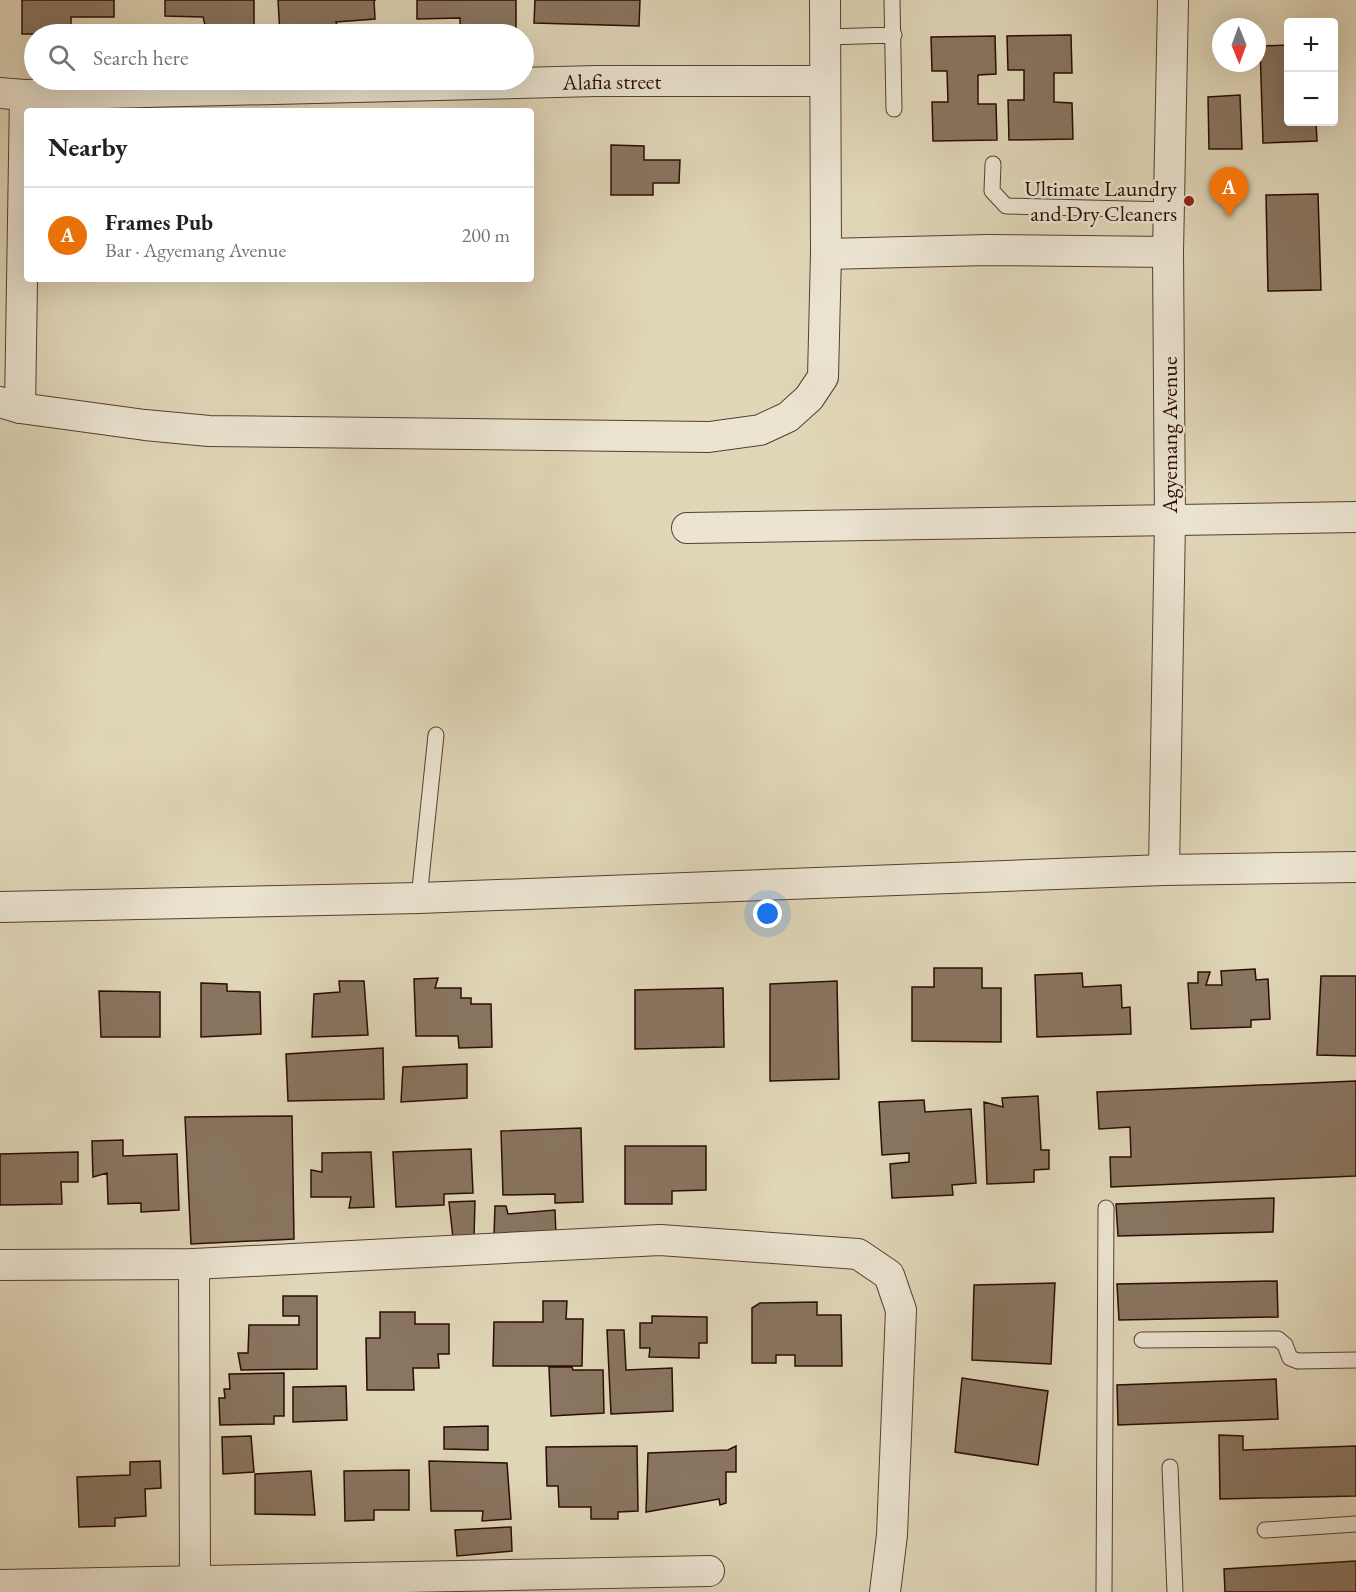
<!DOCTYPE html>
<html lang="en">
<head>
<meta charset="utf-8">
<style>
	body { margin:0; font-family:"EB Garamond",serif; background:#f6f6f6; color:#202124 }
	.controls { position:absolute; right:18px; top:18px; display:grid; overflow:hidden; border-radius:6px; box-shadow:0 6px 24px #0002 }
	.controls button { width:54px; height:54px; display:grid; place-items:center; padding:0; border:0; border-bottom:2px solid #e0e0e0; background:#fff; color:#202124; font:30px sans-serif }
	.compass { position:absolute; left:1212px; top:18px; width:54px; height:54px; border-radius:50%; background:#fff; box-shadow:0 6px 24px #0002; rotate:179deg }
	.you { position:absolute; left:768px; top:914px; width:21px; height:21px; margin:-15px; border:4px solid #fff; border-radius:50%; background:#1a73e8; box-shadow:0 0 0 9px #1a73e833 }
	.badge { display:grid; place-items:center; width:39px; height:39px; border-radius:50%; background:#db2777; color:#fff; font-size:20px; font-weight:700 }
	.pin { position:absolute; translate:-50% -50px; filter:drop-shadow(0 2px 3px #0008) }
	.pin::after { content:''; position:absolute; top:32px; width:21px; height:18px; background:inherit; clip-path:polygon(0 0,100% 0,50% 100%) }
	.list { margin:0; padding:0; list-style:none }
	h2 { display:flex; justify-content:space-between; align-items:center; height:78px; margin:0; padding:0 24px; font-size:26px }
	h2 small { font-size:20px; font-weight:400; color:#757577 }
	.list li { display:grid; grid-template-columns:39px 1fr auto; gap:18px; align-items:center; box-sizing:border-box; height:96px; padding:0 24px; border-top:2px solid #e0e0e0 }
	.list b { display:block; font-size:22px; white-space:nowrap }
	.list p { margin:0; font-size:20px; white-space:nowrap; color:#757577 }
	.list em { font-size:20px; font-style:normal; color:#757577 }
	.icon { flex:none; width:33px; height:33px; fill:none; stroke:currentColor; stroke-width:2; stroke-linecap:round; stroke-linejoin:round }
	.map { position:relative; flex:none; width:1356px; height:1592px; overflow:hidden }
	.search { position:absolute; background:#fff; box-shadow:0 6px 24px #0002; left:24px; top:24px; width:510px; height:66px; display:flex; align-items:center; gap:15px; box-sizing:border-box; padding:0 21px; border-radius:33px; color:#757577; font-size:22px }
	.panel { position:absolute; background:#fff; box-shadow:0 6px 24px #0002; left:24px; top:108px; width:510px; height:174px; border-radius:6px }
	.map>svg:first-child { display:block }
	.building { fill:#897561; stroke:#2b0c03; stroke-width:1.5 }
	.lines { fill:none; stroke-linecap:round; stroke-linejoin:round }
	.service-casing { stroke:#583e30; stroke-width:17 }
	.minor-casing { stroke:#583e30; stroke-width:32 }
	.service { stroke:#ebe4d1; stroke-width:15 }
	.minor { stroke:#ebe4d1; stroke-width:30 }
	.poi-dot { fill:#8f2418; stroke:#ebe4d1; stroke-width:2 }
	.labels { text-anchor:middle; stroke-width:5; stroke-linejoin:round; paint-order:stroke }
	.street-label { font-size:22px; fill:#2b0c03; stroke:#ebe4d1 }
	.poi-label { font-size:22px; fill:#2b0c03; stroke:#ebe4d1; text-anchor:end }
</style>
</head>
<body>
<div class="map">
<svg width="1356" height="1592" viewBox="0 0 1356 1592">
	<rect width="100%" height="100%" fill="#e0d6b8"/>
	<filter id="stains"><feTurbulence type="fractalNoise" baseFrequency=".00333" numOctaves="4"/><feColorMatrix values="0 0 0 0 .2 0 0 0 0 .09 0 0 0 0 .02 0 0 0 .5 -.17"/></filter>
	<radialGradient id="worn" r=".72"><stop offset=".6" stop-color="#630" stop-opacity="0"/><stop offset="1" stop-color="#630" stop-opacity=".3"/></radialGradient>
	<path class="building" d="M22 0H114V17H71V34H22Z
		M165 0H254V30L206 29 203 17 165 16Z
		M278 0H376H374L375 19 336 22 339 30 280 34Z
		M417 0H516V34H460V18L417 19Z
		M535 0H640L639 26 534 23Z
		M1071 35 1072 73H1054V102L1072 103 1073 139 1009 140 1008 100H1024V70H1008L1007 36Z
		M995 36 996 74 978 75V104H996L997 140 933 141 932 102H948L947 71H932L931 37Z
		M1288 45V122H1316L1317 141 1263 143 1260 46Z
		M1240 95 1242 149H1209L1208 97Z
		M611 145 644 146V160H680L679 183H653V195H611Z
		M1318 194 1321 290 1268 291 1266 195Z
		M934 968H982V988H1001V1042L912 1041V987H934Z
		M1255 969 1256 980 1268 979 1270 1019 1251 1020V1027L1191 1029 1188 983H1198V972H1210L1206 985H1222L1221 971Z
		M1082 973 1083 987 1121 985 1122 1008 1130 1007 1131 1034 1037 1037 1035 975Z
		M1321 976H1356V1056L1317 1055Z
		M438 978 435 988H461V998H471V1004H491L492 1047 459 1048 458 1036H416L414 979Z
		M339 981H364L368 1035 312 1037 314 994 340 992Z
		M837 981 839 1079 770 1081V984Z
		M201 983 227 984V991L260 992 261 1034 201 1037Z
		M723 988 724 1047 635 1049V990Z
		M99 991 160 992V1037H101Z
		M383 1048 384 1099 288 1101 286 1054Z
		M467 1064V1098L401 1102 403 1067Z
		M1356 1081V1176L1111 1187 1110 1157H1131L1130 1127 1099 1129 1097 1092Z
		M1038 1096 1041 1150H1049V1169L1034 1170V1182L987 1184 984 1102 1003 1107 1002 1098Z
		M924 1100 925 1112 971 1109 976 1183 952 1185 953 1195 892 1198 890 1164 909 1162V1153L882 1155 879 1102Z
		M292 1116 294 1239 191 1244 185 1117Z
		M581 1128 583 1202 555 1203V1194L503 1195 501 1131Z
		M123 1140V1156L177 1154 179 1210 141 1212V1203L108 1204 107 1173 93 1177 92 1141Z
		M625 1146H706V1190L672 1191V1204H625Z
		M471 1149 473 1193 444 1194V1205L396 1207 393 1152Z
		M78 1152V1182H61L62 1204 0 1205V1154Z
		M371 1152 374 1207 349 1208 351 1197H311V1170L322 1172V1153Z
		M1274 1198 1273 1232 1118 1236 1116 1204Z
		M475 1201 474 1237 453 1238 449 1202Z
		M495 1206H506L508 1214 555 1210 556 1236 494 1235Z
		M1277 1281 1278 1317 1119 1320 1117 1284Z
		M1055 1283 1051 1364 972 1360 974 1285Z
		M283 1296H317V1369L241 1370 238 1353H248L249 1325H299V1316H283Z
		M543 1301H567L566 1319H583L582 1366H493L494 1322H543Z
		M817 1302V1315H841L842 1366H795V1355H776V1363H752V1308L760 1303Z
		M380 1312H415V1324H449V1354H438L439 1368H413L414 1390H367L366 1338H380Z
		M652 1316 707 1317V1343H699V1358L649 1357 650 1348H640V1323H652Z
		M607 1330H624L626 1370 672 1368 673 1411 611 1414Z
		M549 1367H572L573 1370H603L604 1413 551 1416Z
		M284 1373V1416H274V1424L220 1425 219 1398H225L224 1389H230L229 1374Z
		M962 1378 1048 1391 1038 1465 955 1452Z
		M1276 1379 1278 1419 1118 1425 1117 1385Z
		M346 1386 347 1420 293 1422V1387Z
		M488 1426V1450L444 1449V1427Z
		M1219 1435 1243 1436V1450L1356 1446V1496L1220 1499Z
		M251 1436 254 1472 223 1474 222 1437Z
		M637 1446 638 1511 618 1512V1519H591V1507H559L558 1486H547L546 1447Z
		M736 1446V1472H726V1503L720 1505 719 1499 646 1512 648 1453 728 1450Z
		M160 1461 161 1488 145 1489 146 1516 115 1518V1526L79 1527 77 1477 130 1475V1462Z
		M429 1461 507 1463 511 1519 482 1521 483 1511H431Z
		M409 1470V1510H374V1520L345 1521 344 1471Z
		M311 1471 315 1515 255 1514V1474Z
		M511 1527 512 1551 457 1556 455 1530Z
		M1356 1561V1592H1225L1224 1569Z"/>
	<g class="lines">
		<defs>
			<path id="service" d="M892 0 894 109
				M825 37 894 35
				M993 164 992 191 1006 206 1169 210
				M419 898 436 735
				M1142 1340 1278 1339 1285 1345 1290 1358 1298 1361 1356 1360
				M1170 1467 1175 1592
				M1265 1530 1356 1524
				M1104 1592 1106 1208"/>
			<g id="minor">
				<path d="M0 93 25 95"/>
				<path d="M826 254 988 250 1168 252"/>
				<path d="M0 402 20 408 145 425 209 431 709 437 760 430 788 417 809 398 823 377 826 254 825 0"/>
				<path id="s1" d="M20 408 25 95 597 81H825"/>
				<path d="M687 528 1356 517"/>
				<path d="M1164 870 1170 521 1168 252 1173 0"/>
				<path d="M0 907 419 898 1164 870 1356 867"/>
				<path d="M194 1264 195 1581"/>
				<path d="M0 1265 194 1264 660 1240 858 1254 889 1275 901 1310 892 1535 885 1592"/>
				<path d="M0 1585 709 1571"/>
			</g>
		</defs>
		<use href="#service" class="service-casing"/>
		<use href="#minor" class="minor-casing"/>
		<use href="#service" class="service"/>
		<use href="#minor" class="minor"/>
	</g>
	<circle class="poi-dot" cx="1189" cy="201" r="6"/>
	<g class="labels">
		<g class="street-label">
			<text dy="8" stroke="none"><textPath href="#s1" startOffset="900">Alafia street</textPath></text>
			<text transform="translate(1169 435) rotate(-90)" y="8">Agyemang Avenue</text>
		</g>
		<g class="poi-label">
			<text x="1177" y="196">Ultimate Laundry<tspan x="1177" dy="25">and Dry Cleaners</tspan></text>
		</g>
	</g>
	<rect width="100%" height="100%" filter="url(#stains)"/>
	<rect width="100%" height="100%" fill="url(#worn)"/>
</svg>
<div class="controls">
<button>+</button>
<button>−</button>
</div>
<svg class="compass" viewBox="-18 -18 36 36"><path d="M0-13l5 13h-10z" fill="#e53935"/><path d="M0 13l5-13h-10z" fill="#757577"/></svg>
<div class="you"></div>
<div class="pin badge" style="left:1229px;top:217px;background:#e8710a">A</div>
<div class="search"><svg class="icon" aria-label="search" viewBox="0 0 24 24"><circle cx="10" cy="10" r="6"/><path d="M15 15l6 6"/></svg>Search here</div>
<section class="panel">
<h2>Nearby<small></small></h2>
<ul class="list">
<li><span class="badge" style="background:#e8710a">A</span><div><b>Frames Pub</b><p>Bar · Agyemang Avenue</p></div><em>200 m</em></li>
</ul>
</section>
</div>
</body>
</html>
